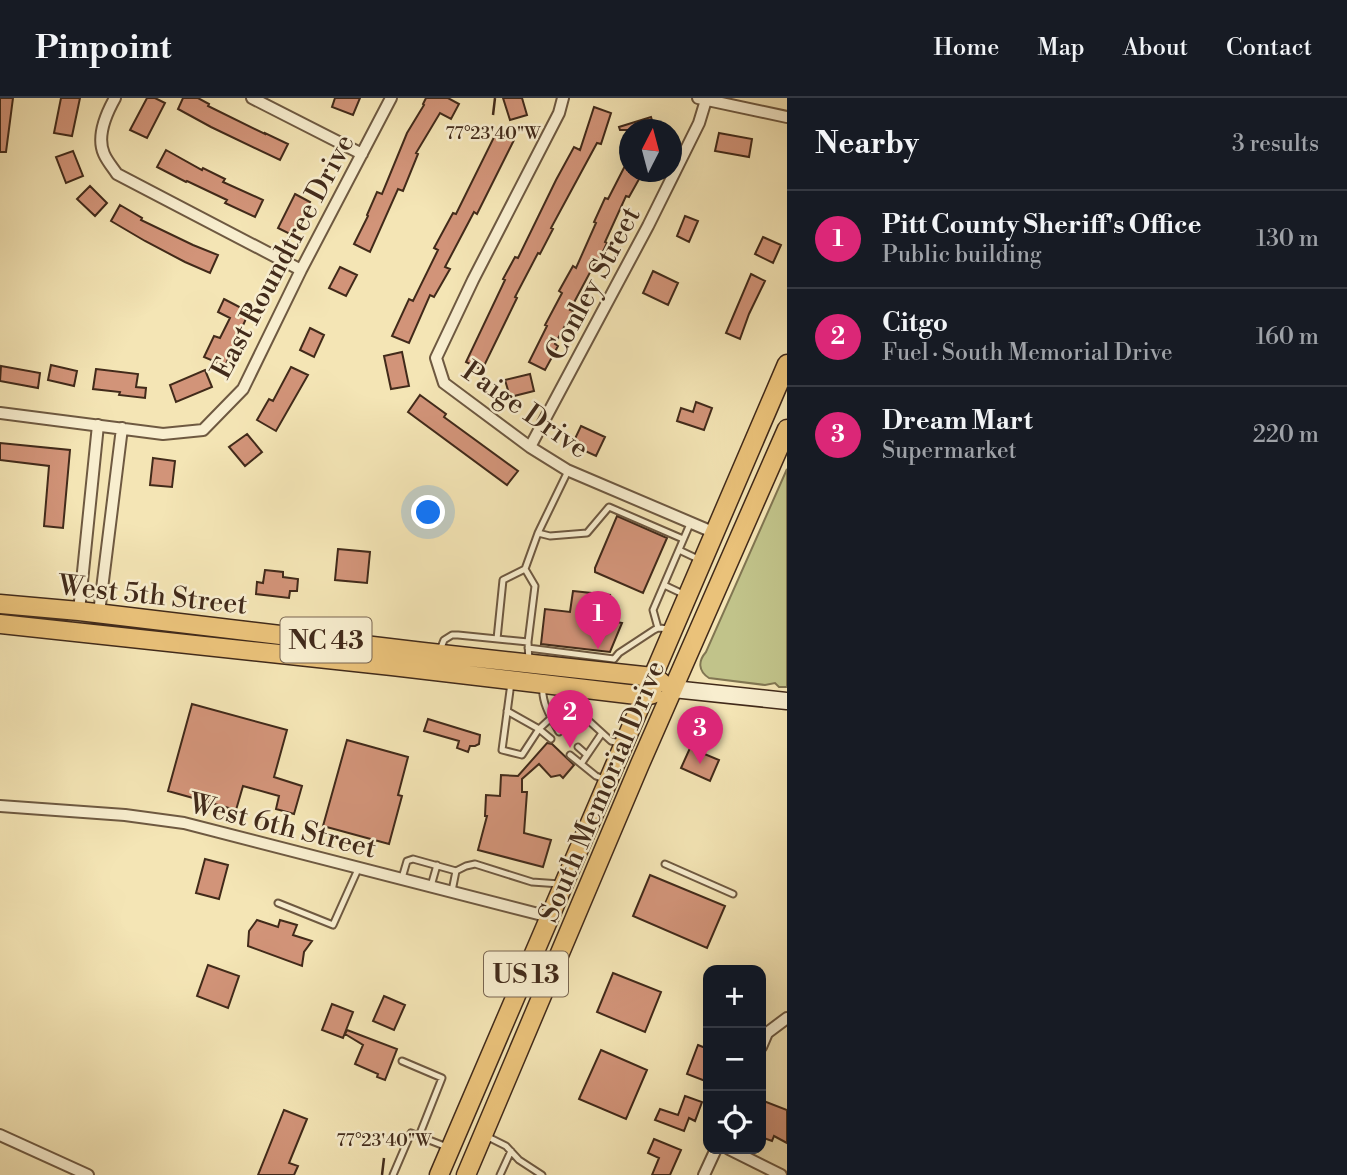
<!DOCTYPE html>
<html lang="en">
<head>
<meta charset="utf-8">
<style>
	body { margin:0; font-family:"Libre Bodoni",serif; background:#20242c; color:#f1f3f6 }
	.controls { position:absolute; right:21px; bottom:21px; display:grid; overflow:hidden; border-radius:14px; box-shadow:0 7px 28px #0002 }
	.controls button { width:63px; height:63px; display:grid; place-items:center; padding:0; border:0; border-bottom:2px solid #363941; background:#171b24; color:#f1f3f6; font:35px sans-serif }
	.compass { position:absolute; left:619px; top:21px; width:63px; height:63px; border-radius:50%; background:#171b24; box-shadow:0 7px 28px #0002; rotate:6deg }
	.you { position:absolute; left:429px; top:415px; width:24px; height:24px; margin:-18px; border:5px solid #fff; border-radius:50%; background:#1a73e8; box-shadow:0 0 0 10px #1a73e833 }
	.badge { display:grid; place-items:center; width:46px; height:46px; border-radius:50%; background:#db2777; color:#fff; font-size:23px; font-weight:700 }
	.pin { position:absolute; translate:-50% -58px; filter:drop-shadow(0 2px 4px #0008) }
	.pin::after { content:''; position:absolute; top:37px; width:24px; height:21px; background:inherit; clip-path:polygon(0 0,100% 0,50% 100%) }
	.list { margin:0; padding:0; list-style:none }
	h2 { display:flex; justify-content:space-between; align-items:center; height:91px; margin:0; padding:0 28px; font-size:30px }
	h2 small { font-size:23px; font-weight:400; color:#9ea1a6 }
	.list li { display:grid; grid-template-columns:46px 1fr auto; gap:21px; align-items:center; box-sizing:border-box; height:98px; padding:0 28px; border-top:2px solid #363941 }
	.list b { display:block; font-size:26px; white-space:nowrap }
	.list p { margin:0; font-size:23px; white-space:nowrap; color:#9ea1a6 }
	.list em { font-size:23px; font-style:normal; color:#9ea1a6 }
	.icon { flex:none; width:38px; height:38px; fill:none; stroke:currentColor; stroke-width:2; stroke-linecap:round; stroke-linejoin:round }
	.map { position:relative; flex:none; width:787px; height:1077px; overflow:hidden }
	header { display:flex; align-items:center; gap:42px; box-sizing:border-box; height:98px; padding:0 35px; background:#171b24; border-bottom:2px solid #363941 }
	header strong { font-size:33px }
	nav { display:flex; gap:38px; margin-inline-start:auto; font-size:24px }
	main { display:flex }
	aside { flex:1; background:#171b24 }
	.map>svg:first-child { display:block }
	.green { fill:#c1c38a; stroke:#817652; stroke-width:2 }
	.building { fill:#d29479; stroke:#412a1a; stroke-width:2 }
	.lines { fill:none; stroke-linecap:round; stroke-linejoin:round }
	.lane-casing { stroke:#6e5941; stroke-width:9 }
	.street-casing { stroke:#6e5941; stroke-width:14 }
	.secondary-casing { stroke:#412a1a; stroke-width:19 }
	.primary-casing { stroke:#412a1a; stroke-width:21 }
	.lane { stroke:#f8eecf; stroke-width:5 }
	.street { stroke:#f8eecf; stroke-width:10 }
	.secondary { stroke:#f8eecf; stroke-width:16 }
	.primary { stroke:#eac27a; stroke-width:18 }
	.ticks { fill:none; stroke:#412a1a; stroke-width:2.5 }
	.labels { text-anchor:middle; stroke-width:5; stroke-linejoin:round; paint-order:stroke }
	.shield { fill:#f8eecf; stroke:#786550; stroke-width:2 }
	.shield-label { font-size:26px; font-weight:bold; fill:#412a1a }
	.street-label { font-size:28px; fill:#412a1a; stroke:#f8eecf }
	.ticks-label { font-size:18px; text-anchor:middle; fill:#412a1a; stroke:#f8eecf; stroke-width:5; stroke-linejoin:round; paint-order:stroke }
</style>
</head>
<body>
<header>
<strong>Pinpoint</strong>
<nav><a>Home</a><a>Map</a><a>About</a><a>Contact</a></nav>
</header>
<main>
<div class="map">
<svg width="787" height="1077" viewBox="0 0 787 1077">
	<rect width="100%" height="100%" fill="#f4e5b5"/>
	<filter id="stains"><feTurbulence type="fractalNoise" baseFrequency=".00286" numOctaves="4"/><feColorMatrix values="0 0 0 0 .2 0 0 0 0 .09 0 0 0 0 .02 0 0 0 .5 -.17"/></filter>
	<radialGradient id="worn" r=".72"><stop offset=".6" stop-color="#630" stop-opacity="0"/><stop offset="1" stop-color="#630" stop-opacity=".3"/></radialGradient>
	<path class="green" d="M787 371V589H779L775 585 765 587 709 580C698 573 698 563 706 554Z"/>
	<path class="building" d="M0 0H13L6 54H0Z
		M61 0H80L72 38 54 35Z
		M147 0H155L165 5 147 40 130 32Z
		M183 0H198L209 6 208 8 265 36V35L288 46 280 62 211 29 178 11Z
		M335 0H360L353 17 332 9Z
		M426 0H448L459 6 451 21 440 15 416 55 418 56 403 93 398 91 370 154 354 146 368 118 367 117 377 94 382 96 407 35 424 7 423 6Z
		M503 0H522L527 17 510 22Z
		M594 9 611 15 601 46 597 45 551 130 553 131 540 156 538 155 515 199 517 200 482 272 466 264 505 182 503 181 515 159 518 160 556 82 574 49 580 52Z
		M651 19 655 32H620L619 29Z
		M498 31 514 39V42L477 116 474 114 445 169 450 171 434 199 430 197 409 245 392 238 409 201 413 203 438 152 434 150 453 115 456 116Z
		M719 35 752 41 749 59 715 53Z
		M166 52 202 72 203 70 225 81 223 84 263 102 255 119 225 105 227 102 187 83 186 84 157 69Z
		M73 53 83 78 66 85 56 59Z
		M629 60V74H643L629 99 626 98 605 144 607 145 597 166 595 165 570 212 573 213 555 246 558 248 545 272 529 264 547 228 545 227 562 195 559 193 573 168 576 170 596 125 594 124 605 100 608 101Z
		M90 88 107 105 95 118 77 101Z
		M295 96 310 104 294 138 278 130Z
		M120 107 142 120 141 122 193 147 218 157 210 175 185 164 145 143 111 123Z
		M685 118 698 123 689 144 677 138Z
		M763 139 781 147 773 165 755 156Z
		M340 169 357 177 346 198 329 190Z
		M653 173 678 185 668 207 643 195Z
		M751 176 765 183 749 216 740 241 726 235Z
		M224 201 249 214 225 268 204 259 214 238 220 240 230 220 218 214Z
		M310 230 324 237 314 259 300 252Z
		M402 254 409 288 391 291 384 258Z
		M51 267 77 273 74 288 48 282Z
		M1 268 40 275 38 290 0 283Z
		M291 269 308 277 276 333 257 322 269 301 273 303Z
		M96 271 138 276 136 289 146 290 145 300 119 297 120 294 93 291Z
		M205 272 212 289 176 304 170 287Z
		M530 276 534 293 510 299 505 282Z
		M420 297 446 316 444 319 518 373 507 387 408 314Z
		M696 304 712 310 704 332 677 323 681 310 693 314Z
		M581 328 605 339 596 358 572 347Z
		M247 336 262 354 245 368 229 349Z
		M0 345 70 352 63 430 44 428 49 368 0 362Z
		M153 360 175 363 172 389 150 387Z
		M617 418 667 440 643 495 595 474V470Z
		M338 451 370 454 367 485 335 482Z
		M265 472 283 474V479L298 481 297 493H290L289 500 256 496 257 484 263 485Z
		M573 493 610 497 606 522 622 525 610 554 541 546 545 511 570 514Z
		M192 606 287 632 274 679 302 688 294 716 276 711 279 698 243 688 236 712 168 693Z
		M428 621 480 637 479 646 475 648H470L468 654 457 650 459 643 424 633Z
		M347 642 408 659 398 697 402 698 389 746 323 728Z
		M547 645 552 646 574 667 563 680 560 677 551 679 539 666 522 681V694H527L524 735 551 742 543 769 478 752 487 718H485L486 697 500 698 501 677 518 678Z
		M690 650 719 662 710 683 681 670Z
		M205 761 228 767 219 801 196 795Z
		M650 777 725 808 707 850 633 818Z
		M257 822 278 829 280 822 297 827 293 837 312 843 304 854 302 868 248 848 249 833Z
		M208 867 239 878 228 910 197 898Z
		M613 875 661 894 645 934 597 914Z
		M384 898 405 907 394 932 373 923Z
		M332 906 353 914 343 940 322 932Z
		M347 932 397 951 385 982 377 979 378 976 355 966 363 947 345 936Z
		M698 947 708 951V984L687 976Z
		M601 952 647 972 626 1021 579 1001Z
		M685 998 702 1004 695 1023 689 1020 684 1033 655 1022 660 1011 678 1017Z
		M761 1002 787 1012V1045L774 1038 772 1043 761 1039Z
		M284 1012 307 1021 289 1065 298 1068 294 1077H258Z
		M654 1041 681 1052 670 1077H652L659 1060 648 1055Z"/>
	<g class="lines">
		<defs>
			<path id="lane" d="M568 373 538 435 550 438 587 435 609 409 683 441
				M679 452 698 461
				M664 487 683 496
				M658 530 653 512 690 426
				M497 541 503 482 525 471
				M528 544 535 488 525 471 538 435
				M528 550 614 561
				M440 552 444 542 452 537H458L528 544 529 564
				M614 561 619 555 654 532 658 530 671 531
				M543 588C541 604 551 620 559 634
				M577 612 584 594
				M507 613 539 631 522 657 502 652 511 585
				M551 641 539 631 551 620 577 612 611 643 620 645
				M578 649 587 657
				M570 657 596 678 604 681
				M581 666 602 635
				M665 766 733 796
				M456 773 466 768 475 766 532 784 560 786
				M402 780 407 763 413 761 456 773 452 793
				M431 788 437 767
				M278 805 333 827 359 769
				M402 963 442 980 419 1038
				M486 1038 506 1048 519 1062 542 1077
				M393 1077 411 1035 447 1049
				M500 1077 511 1053"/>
			<path id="street" d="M115 0C106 16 96 38 104 56 107 63 113 70 117 76L301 172
				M252 0 362 56
				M563 0 559 15 473 182 436 260 444 285 530 349 567 372 715 435
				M698 0 787 19
				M0 315 163 336 203 332 243 291 301 172 391 0
				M530 349 648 128 699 25 706 2
				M79 513 98 327
				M99 515 122 330
				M0 708 125 717 184 725 550 819
				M761 949 767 935 787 920
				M0 1037 88 1077
				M729 1051 781 1077
				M704 1077 716 1051"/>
			<path id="secondary" d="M673 591 787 603"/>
			<path id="primary" d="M0 506 79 513 423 554 653 579 661 584
				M0 526 392 568 645 598 653 596
				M439 1077 787 266
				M466 1077 640 666 787 331"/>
		</defs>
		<use href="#lane" class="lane-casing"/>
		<use href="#street" class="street-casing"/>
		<use href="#secondary" class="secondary-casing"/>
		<use href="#primary" class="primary-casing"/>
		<use href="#lane" class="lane"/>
		<use href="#street" class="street"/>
		<use href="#secondary" class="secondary"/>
		<use href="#primary" class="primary"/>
	</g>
	<path class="ticks" d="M493 17 495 0M382 1077 384 1060"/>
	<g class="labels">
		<g class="shield">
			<rect x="280.5" y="519.5" width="91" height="45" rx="5"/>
			<rect x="484" y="853.5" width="84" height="45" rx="5"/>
		</g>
		<g class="shield-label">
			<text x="326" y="551">NC 43</text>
			<text x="526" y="885">US 13</text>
		</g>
		<g class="street-label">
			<text transform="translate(282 158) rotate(-62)" y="10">East Roundtree Drive</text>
			<text transform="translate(592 185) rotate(-62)" y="10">Conley Street</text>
			<text transform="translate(526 311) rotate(35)" y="10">Paige Drive</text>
			<text transform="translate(153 496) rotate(6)" y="10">West 5th Street</text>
			<text transform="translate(601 693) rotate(-67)" y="10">South Memorial Drive</text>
			<text transform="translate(283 727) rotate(14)" y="10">West 6th Street</text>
		</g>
	</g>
	<g class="ticks-label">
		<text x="493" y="41">77°23'40"W</text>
		<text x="384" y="1048">77°23'40"W</text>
	</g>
	<rect width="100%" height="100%" filter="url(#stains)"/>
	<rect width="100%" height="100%" fill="url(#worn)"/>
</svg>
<div class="controls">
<button>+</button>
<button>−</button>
<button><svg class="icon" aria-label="locate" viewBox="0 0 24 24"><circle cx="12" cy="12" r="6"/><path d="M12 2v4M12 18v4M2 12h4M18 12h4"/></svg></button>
</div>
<svg class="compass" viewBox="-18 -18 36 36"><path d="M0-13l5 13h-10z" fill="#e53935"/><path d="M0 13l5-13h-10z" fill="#9ea1a6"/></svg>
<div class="you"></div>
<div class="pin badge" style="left:598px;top:551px">1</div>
<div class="pin badge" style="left:570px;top:650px">2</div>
<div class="pin badge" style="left:700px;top:666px">3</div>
</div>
<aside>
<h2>Nearby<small>3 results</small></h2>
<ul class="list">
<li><span class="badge">1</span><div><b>Pitt County Sheriff's Office</b><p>Public building</p></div><em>130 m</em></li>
<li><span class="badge">2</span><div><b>Citgo</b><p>Fuel · South Memorial Drive</p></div><em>160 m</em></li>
<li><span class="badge">3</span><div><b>Dream Mart</b><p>Supermarket</p></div><em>220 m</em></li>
</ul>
</aside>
</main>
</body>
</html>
